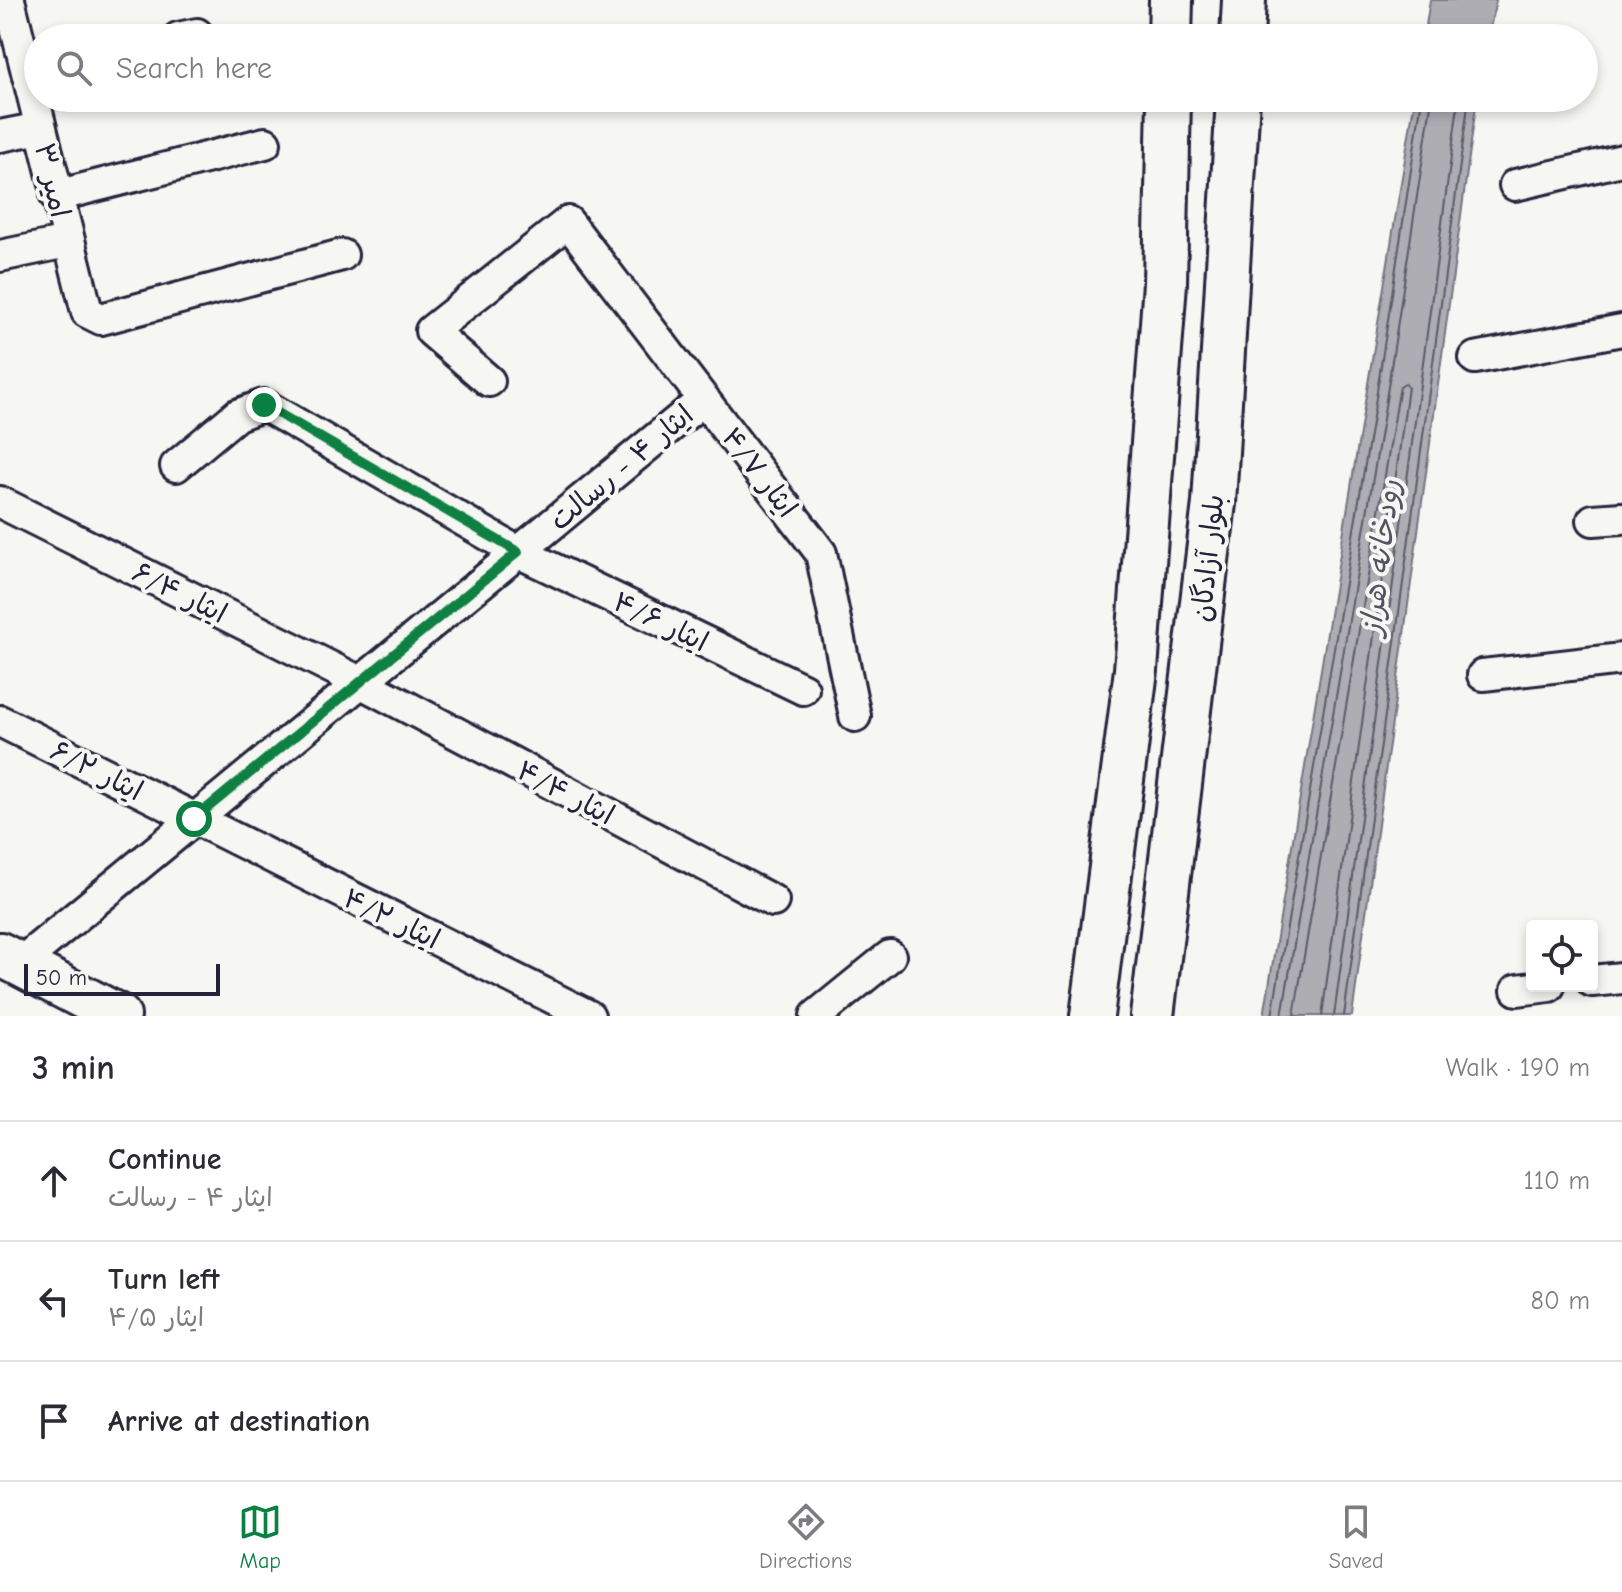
<!DOCTYPE html>
<html lang="en">
<head>
<meta charset="utf-8">
<style>
	body { margin:0; font-family:"Comic Neue","Playpen Sans Arabic",sans-serif; background:#f7f7f7; color:#2b2b33 }
	.controls { position:absolute; right:24px; bottom:24px; display:grid; overflow:hidden; border-radius:8px; box-shadow:0 4px 12px #0003 }
	.controls button { width:72px; height:72px; display:grid; place-items:center; padding:0; border:0; border-bottom:2px solid #e1e1e2; background:#fff; color:#2b2b33; font:40px sans-serif }
	.scale { position:absolute; left:24px; bottom:20px; width:196px; box-sizing:border-box; padding-left:8px; border:4px solid #22223b; border-top:0; font-size:22px; line-height:28px; white-space:nowrap; color:#22223b; -webkit-text-stroke:6px #f6f6f2; paint-order:stroke }
	.stop { position:absolute; width:24px; height:24px; margin:-18px; border:6px solid #0b8043; border-radius:50%; background:#fff }
	.stop.end { background:#0b8043; border-color:#fff; box-shadow:0 2px 8px #0008 }
	.list { margin:0; padding:0; list-style:none }
	h2 { display:flex; justify-content:space-between; align-items:center; height:104px; margin:0; padding:0 32px; font-size:34px }
	h2 small { font-size:26px; font-weight:400; color:#7c7c81 }
	.list li { display:grid; grid-template-columns:52px 1fr auto; gap:24px; align-items:center; box-sizing:border-box; height:120px; padding:0 32px; border-top:2px solid #e1e1e2 }
	.list b { display:block; font-size:30px; white-space:nowrap }
	.list p { margin:0; font-size:26px; white-space:nowrap; color:#7c7c81 }
	.list em { font-size:26px; font-style:normal; color:#7c7c81 }
	.icon { flex:none; width:44px; height:44px; fill:none; stroke:currentColor; stroke-width:2; stroke-linecap:round; stroke-linejoin:round }
	.map { position:relative; flex:none; width:1622px; height:1016px; overflow:hidden }
	.search { position:absolute; background:#fff; box-shadow:0 4px 12px #0003; left:24px; right:24px; top:24px; height:88px; display:flex; align-items:center; gap:20px; box-sizing:border-box; padding:0 28px; border-radius:44px; color:#7c7c81; font-size:30px }
	.sheet { height:464px; background:#fff }
	nav { display:flex; justify-content:space-around; align-items:center; box-sizing:border-box; height:112px; border-top:2px solid #e1e1e2; background:#fff; font-size:22px; color:#7c7c81 }
	nav a { display:grid; justify-items:center; gap:4px }
	nav .on { color:#0b8043 }
	.map>svg:first-child { display:block }
	.water { fill:#adadb3; stroke:#757583; stroke-width:2 }
	.lines { fill:none; stroke-linecap:round; stroke-linejoin:round }
	.shore { stroke:#5a5a6b; stroke-width:2 }
	.street-casing { stroke:#22223b; stroke-width:36 }
	.secondary-casing { stroke:#22223b; stroke-width:48 }
	.street { stroke:#f6f6f2; stroke-width:30 }
	.secondary { stroke:#f6f6f2; stroke-width:42 }
	.route { stroke:#0b8043; stroke-width:10 }
	.labels { text-anchor:middle; stroke-width:8; stroke-linejoin:round; paint-order:stroke }
	.street-label { font-size:28px; fill:#22223b; stroke:#f6f6f2 }
	.water-label { font-size:30px; font-style:italic; fill:#535365; stroke:#f6f6f2 }
</style>
</head>
<body>
<div class="map">
<svg width="1622" height="1016" viewBox="0 0 1622 1016">
	<rect width="100%" height="100%" fill="#f6f6f2"/>
	<filter id="ink" filterUnits="userSpaceOnUse"><feTurbulence type="fractalNoise" baseFrequency=".0125" numOctaves="2"/><feDisplacementMap in="SourceGraphic" scale="16" xChannelSelector="R" yChannelSelector="G"/><feConvolveMatrix kernelMatrix="1 2 1 2 8 2 1 2 1" color-interpolation-filters="sRGB"/></filter>
	<g filter="url(#ink)">
		<path class="water" d="M1430 0H1496L1488 38H1424Z
			M1415 98H1477L1352 1016H1264Z"/>
		<g class="lines">
			<path class="shore" d="M1272 1016 1374 411 1422 98
				M1282 1016 1384 413 1432 98
				M1294 1016 1400 386 1405 383 1408 387 1322 1016
				M1334 1016 1459 98
				M1344 1016 1469 98"/>
			<defs>
				<path id="street" d="M9 0 87 312 101 319 342 255
					M178 38 197 34
					M0 136 40 128
					M1515 185 1622 160
					M56 196 265 143
					M0 256 67 242
					M1475 358 1622 330
					M489 381 431 331 568 222 821 553 855 716
					M176 466 237 415 264 405 518 552 803 689
					M0 502 360 682 773 901
					M1593 520 1622 518
					M1483 675 1622 659
					M0 721 589 1016
					M19 964 704 399
					M1592 981 1622 978
					M1517 990 1549 986
					M816 1016 890 956"/>
				<path id="secondary" d="M1170 38 1171 0
					M1242 38 1244 0
					M0 954 119 1016
					M1092 1016 1136 670 1165 283 1169 98
					M1152 1016 1214 503 1238 98"/>
			</defs>
			<use href="#street" class="street-casing"/>
			<use href="#secondary" class="secondary-casing"/>
			<use href="#street" class="street"/>
			<use href="#secondary" class="secondary"/>
		</g>
	</g>
	<g class="lines" filter="url(#ink)">
		<path class="route" d="M194 819 518 552 264 405"/>
	</g>
	<g class="labels">
		<g class="street-label">
			<text transform="translate(53 180) rotate(77)" y="10">امیر ۳</text>
			<text transform="translate(621 467) rotate(-40)" y="10">ایثار ۴ - رسالت</text>
			<text transform="translate(760 472) rotate(53)" y="10">ایثار ۴/۷</text>
			<text transform="translate(1207 558) rotate(-84)" y="10">بلوار آزادگان</text>
			<text transform="translate(180 592) rotate(27)" y="10">ایثار ۶/۴</text>
			<text transform="translate(661 621) rotate(26)" y="10">ایثار ۴/۶</text>
			<text transform="translate(97 770) rotate(27)" y="10">ایثار ۶/۲</text>
			<text transform="translate(566 792) rotate(28)" y="10">ایثار ۴/۴</text>
			<text transform="translate(392 918) rotate(26)" y="10">ایثار ۴/۲</text>
		</g>
		<g class="water-label">
			<text transform="translate(1380 557) rotate(-83)" y="10">رودخانه هراز</text>
		</g>
	</g>
</svg>
<div class="controls">
<button><svg class="icon" aria-label="locate" viewBox="0 0 24 24"><circle cx="12" cy="12" r="6"/><path d="M12 2v4M12 18v4M2 12h4M18 12h4"/></svg></button>
</div>
<div class="scale">50 m</div>
<div class="stop" style="left:194px;top:819px"></div>
<div class="stop end" style="left:264px;top:405px"></div>
<div class="search"><svg class="icon" aria-label="search" viewBox="0 0 24 24"><circle cx="10" cy="10" r="6"/><path d="M15 15l6 6"/></svg>Search here</div>
</div>
<section class="sheet">
<h2>3 min<small>Walk · 190 m</small></h2>
<ul class="list">
<li><svg class="icon" aria-label="ahead" viewBox="0 0 24 24"><path d="M12 20V5M6 11l6-6 6 6"/></svg><div><b>Continue</b><p>ایثار ۴ - رسالت</p></div><em>110 m</em></li>
<li><svg class="icon" aria-label="left" viewBox="0 0 24 24"><path d="M17 20v-9H6M10 6l-5 5 5 5"/></svg><div><b>Turn left</b><p>ایثار ۴/۵</p></div><em>80 m</em></li>
<li><svg class="icon" aria-label="arrive" viewBox="0 0 24 24"><path d="M6 21V4h12l-3 4 3 4H6"/></svg><div><b>Arrive at destination</b></div></li>
</ul>
</section>
<nav>
<a class="on"><svg class="icon" aria-label="map" viewBox="0 0 24 24"><path d="M3 6l6-2 6 2 6-2v14l-6 2-6-2-6 2zM9 4v14M15 6v14"/></svg>Map</a>
<a><svg class="icon" aria-label="directions" viewBox="0 0 24 24"><path d="M12 3l9 9-9 9-9-9zM9 14v-3h6M13 9l2 2-2 2"/></svg>Directions</a>
<a><svg class="icon" aria-label="saved" viewBox="0 0 24 24"><path d="M7 4h10v16l-5-4-5 4z"/></svg>Saved</a>
</nav>
</body>
</html>
